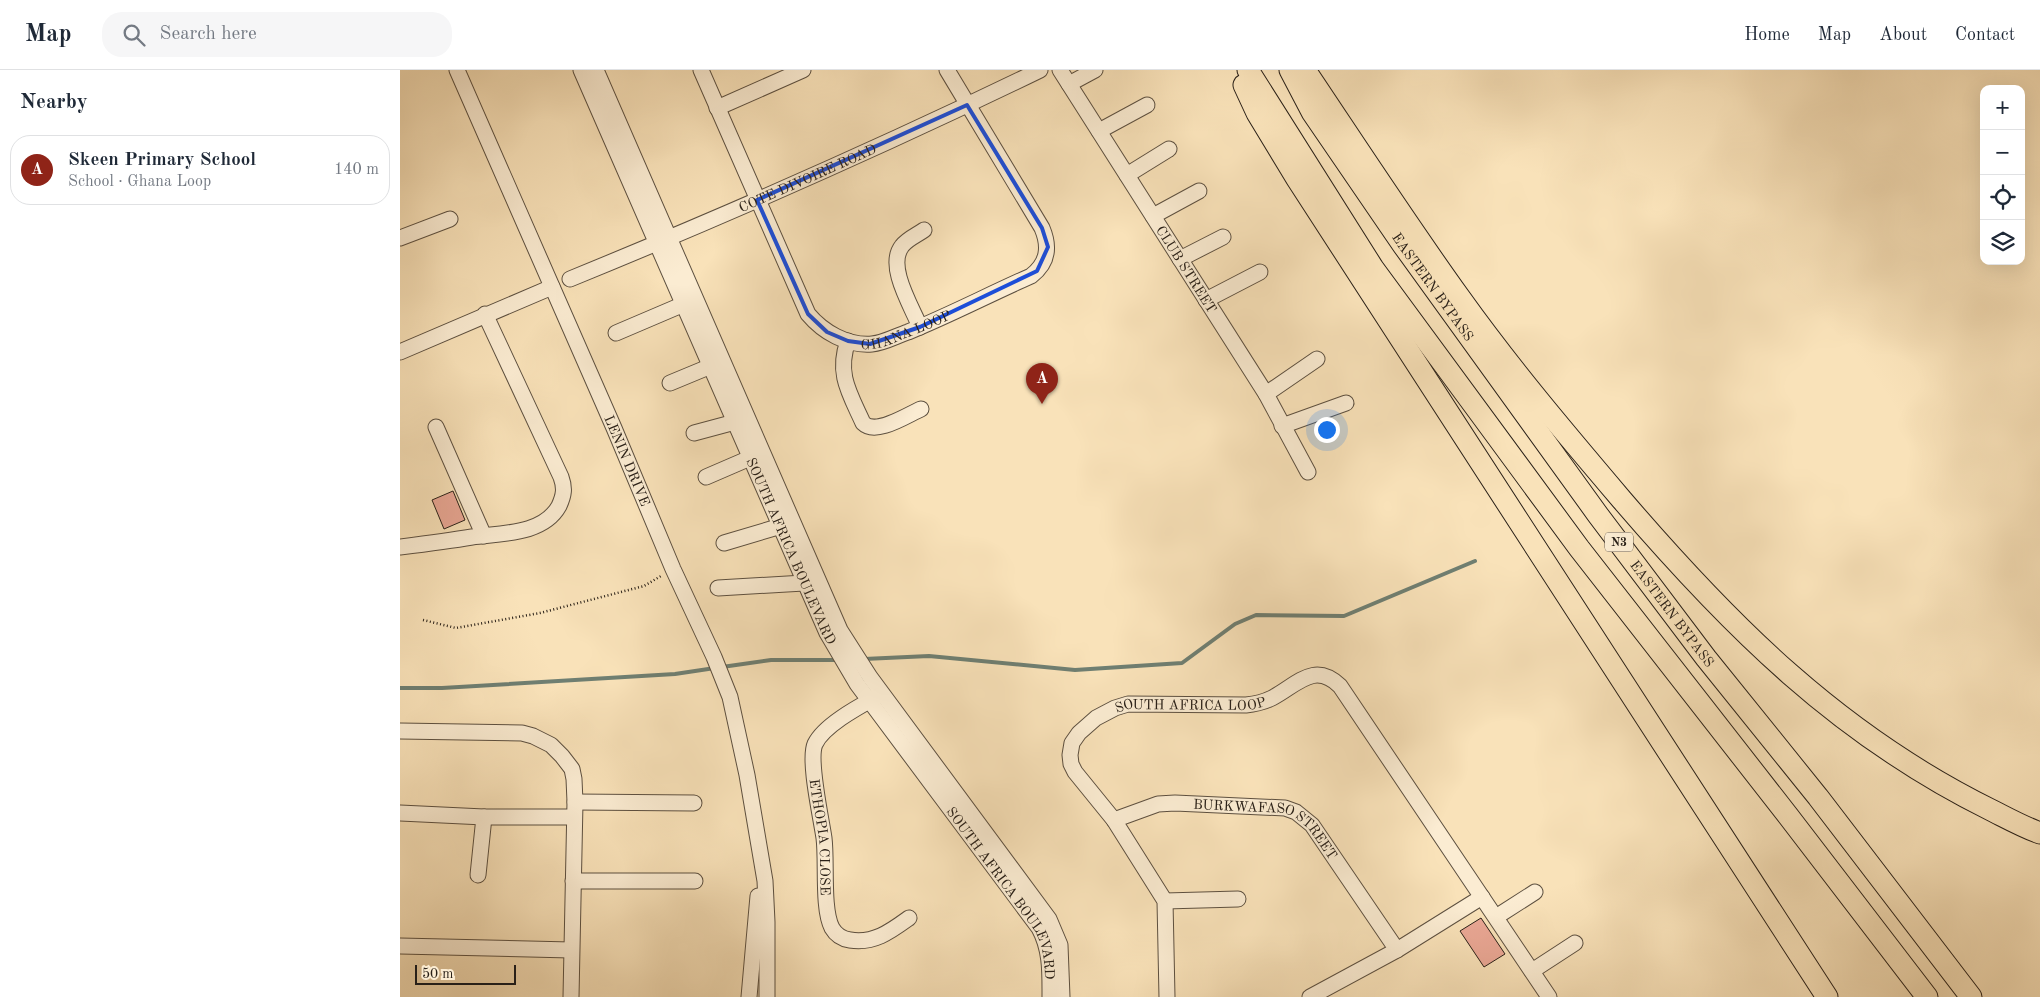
<!DOCTYPE html>
<html lang="en">
<head>
<meta charset="utf-8">
<style>
	body { margin:0; font-family:"Old Standard TT",serif; background:#f6f6f7; color:#1f2937 }
	.controls { position:absolute; right:15px; top:15px; display:grid; overflow:hidden; border-radius:10px; box-shadow:0 5px 20px #0002 }
	.controls button { width:45px; height:45px; display:grid; place-items:center; padding:0; border:0; border-bottom:1px solid #e0e1e3; background:#fff; color:#1f2937; font:25px sans-serif }
	.scale { position:absolute; left:15px; bottom:12px; width:101px; box-sizing:border-box; padding-left:5px; border:2px solid #292018; border-top:0; font-size:14px; line-height:18px; white-space:nowrap; color:#292018; -webkit-text-stroke:4px #fbecd2; paint-order:stroke }
	.you { position:absolute; left:926px; top:359px; width:18px; height:18px; margin:-12px; border:4px solid #fff; border-radius:50%; background:#1a73e8; box-shadow:0 0 0 8px #1a73e833 }
	.badge { display:grid; place-items:center; width:32px; height:32px; border-radius:50%; background:#8f2418; color:#fff; font-size:16px; font-weight:700 }
	.pin { position:absolute; translate:-50% -41px; filter:drop-shadow(0 1px 2px #0008) }
	.pin::after { content:''; position:absolute; top:26px; width:18px; height:15px; background:inherit; clip-path:polygon(0 0,100% 0,50% 100%) }
	.list { margin:0; padding:0; list-style:none }
	h2 { display:flex; justify-content:space-between; align-items:center; height:65px; margin:0; padding:0 20px; font-size:21px }
	h2 small { font-size:16px; font-weight:400; color:#747a83 }
	.list li { display:grid; grid-template-columns:32px 1fr auto; gap:15px; align-items:center; box-sizing:border-box; height:70px; margin:0 10px 10px; padding:0 10px; border:1px solid #e0e1e3; border-radius:20px }
	.list b { display:block; font-size:19px; white-space:nowrap }
	.list p { margin:0; font-size:16px; white-space:nowrap; color:#747a83 }
	.list em { font-size:16px; font-style:normal; color:#747a83 }
	.icon { flex:none; width:28px; height:28px; fill:none; stroke:currentColor; stroke-width:2; stroke-linecap:round; stroke-linejoin:round }
	.map { position:relative; flex:none; width:1640px; height:927px; overflow:hidden }
	header { display:flex; align-items:center; gap:30px; box-sizing:border-box; height:70px; padding:0 25px; background:#fff; border-bottom:1px solid #e0e1e3 }
	header strong { font-size:24px }
	nav { display:flex; gap:28px; margin-inline-start:auto; font-size:18px }
	.search { width:350px; height:45px; background:#f6f6f7; display:flex; align-items:center; gap:12px; box-sizing:border-box; padding:0 18px; border-radius:20px; color:#747a83; font-size:19px }
	main { display:flex }
	aside { flex:1; background:#fff }
	.map>svg:first-child { display:block }
	.lines { fill:none; stroke-linecap:round; stroke-linejoin:round }
	.stream { stroke:#6f7f72; stroke-width:4 }
	.building { fill:#eba896; stroke:#292018 }
	.minor-casing { stroke:#5d5040; stroke-width:17 }
	.highway-casing { stroke:#292018; stroke-width:23 }
	.path { stroke:#292018; stroke-width:2.5; stroke-dasharray:1 2.5; stroke-linecap:butt }
	.minor { stroke:#fbecd2; stroke-width:15 }
	.highway { stroke:#f9e2b9; stroke-width:21 }
	.marked { fill:none; stroke:#1d4ed8; stroke-width:4; stroke-linejoin:round }
	.labels { text-anchor:middle; stroke-width:4.5; stroke-linejoin:round; paint-order:stroke }
	.shield { fill:#fbecd2; stroke:#685d50; stroke-width:1 }
	.shield-label { font-size:12px; font-weight:bold; fill:#292018 }
	.street-label { font-size:14px; fill:#292018; stroke:#fbecd2 }
</style>
</head>
<body>
<header>
<strong>Map</strong>
<div class="search"><svg class="icon" aria-label="search" viewBox="0 0 24 24"><circle cx="10" cy="10" r="6"/><path d="M15 15l6 6"/></svg>Search here</div>
<nav><a>Home</a><a>Map</a><a>About</a><a>Contact</a></nav>
</header>
<main>
<aside>
<h2>Nearby<small></small></h2>
<ul class="list">
<li><span class="badge">A</span><div><b>Skeen Primary School</b><p>School · Ghana Loop</p></div><em>140 m</em></li>
</ul>
</aside>
<div class="map">
<svg width="1640" height="927" viewBox="0 0 1640 927">
	<rect width="100%" height="100%" fill="#f9e2b9"/>
	<filter id="stains"><feTurbulence type="fractalNoise" baseFrequency=".004" numOctaves="4"/><feColorMatrix values="0 0 0 0 .2 0 0 0 0 .09 0 0 0 0 .02 0 0 0 .5 -.17"/></filter>
	<radialGradient id="worn" r=".72"><stop offset=".6" stop-color="#630" stop-opacity="0"/><stop offset="1" stop-color="#630" stop-opacity=".3"/></radialGradient>
	<g class="lines">
		<path class="stream" d="M464 589 529 586 675 600 782 593 835 554 856 545 944 546 1075 491
			M322 597 371 590H439
			M0 618H42L275 604 315 598"/>
	</g>
	<path class="building" d="M53 421 65 450 44 459 32 430Z
		M1081 848 1105 884 1084 897 1060 861Z"/>
	<g class="lines">
		<defs>
			<g id="minor">
				<path id="s1" d="M57 0 214 358 273 499 314 587 330 627 347 705 365 811 367 852V927"/>
				<path id="s2" d="M181 0 427 563 457 614 639 858C651 880 650 903 650 927"/>
				<path d="M196 0 440 560 470 607 649 849 660 875 662 927"/>
				<path id="s3" d="M301 0 408 244C423 262 447 276 472 274 484 273 496 266 508 262 550 245 590 224 631 206 648 193 650 177 642 158L547 0"/>
				<path id="s4" d="M660 0 866 324 908 402"/>
				<path d="M669 14 695 0"/>
				<path d="M317 38 403 0"/>
				<path d="M699 61 747 35"/>
				<path d="M727 105 769 79"/>
				<path d="M753 146 799 121"/>
				<path d="M0 168 50 149"/>
				<path d="M780 189 823 167"/>
				<path id="s5" d="M170 209C329 144 486 75 640 0"/>
				<path d="M806 230 860 202"/>
				<path d="M520 257C512 237 486 196 502 176 507 169 517 165 524 160"/>
				<path d="M216 263 284 234"/>
				<path d="M448 271C436 304 450 324 463 353 476 366 507 345 521 339"/>
				<path d="M0 282 152 217"/>
				<path d="M270 313 311 296"/>
				<path d="M866 324 917 289"/>
				<path d="M882 356 946 333"/>
				<path d="M36 357 84 466"/>
				<path d="M294 363 335 352"/>
				<path d="M306 407 350 388"/>
				<path d="M324 473 381 456"/>
				<path d="M0 477C24 474 48 471 72 467 101 463 143 465 159 436 164 425 165 418 161 407L85 244"/>
				<path d="M318 518 404 513"/>
				<path id="s6" d="M478 626C460 636 424 655 415 674 408 690 421 747 424 768 427 791 422 839 432 858 436 865 443 869 450 870 474 874 491 861 509 848"/>
				<path d="M0 661 122 663 133 666 151 675 162 686 172 699 174 709 175 732 171 927"/>
				<path d="M175 732 294 733"/>
				<path d="M0 743 84 747H174"/>
				<path id="s7" d="M714 750 758 734 775 733 885 738 896 742 912 755 997 880"/>
				<path d="M78 805 84 747"/>
				<path d="M173 811H295"/>
				<path d="M765 831 838 829"/>
				<path d="M1096 847 1135 822"/>
				<path d="M0 876 171 880"/>
				<path d="M1132 901 1175 873"/>
				<path d="M349 927 358 826"/>
				<path id="s8" d="M767 927 765 831 714 750 675 702 671 694 670 685 672 673 679 663 696 648 715 638 728 634 846 635C856 634 864 632 872 628 897 615 914 591 940 616L1149 927"/>
				<path d="M910 927 997 880 1082 827"/>
			</g>
			<g id="highway">
				<path d="M848 0 973 198 1179 478 1389 747 1527 927"/>
				<path id="s9" d="M890 0 912 42 1003 175 1198 445 1306 588 1418 727 1571 927"/>
				<path d="M905 0C956 76 1006 153 1060 228 1110 298 1166 364 1222 430 1331 557 1439 665 1591 740 1607 748 1623 757 1640 763"/>
				<path d="M844 15 857 43 897 109 1427 927"/>
			</g>
		</defs>
		<use href="#minor" class="minor-casing"/>
		<use href="#highway" class="highway-casing"/>
		<path class="path" d="M23 550 56 558 140 543 244 516 261 506"/>
		<use href="#minor" class="minor"/>
		<use href="#highway" class="highway"/>
	</g>
	<path class="marked" d="M567 35 642 158 648 177 637 201 520 257 470 274 448 271 427 262 408 244 357 130Z"/>
	<g class="labels">
		<rect class="shield" x="1205" y="462.5" width="28" height="19" rx="4"/>
		<g class="shield-label">
			<text x="1219" y="476">N3</text>
		</g>
		<g class="street-label">
			<text dy="5" stroke="none"><textPath href="#s5" startOffset="258">COTE DIVOIRE ROAD</textPath></text>
			<text dy="5" stroke="none"><textPath href="#s4" startOffset="236">CLUB STREET</textPath></text>
			<text dy="5" stroke="none"><textPath href="#s9" startOffset="260">EASTERN BYPASS</textPath></text>
			<text dy="5" stroke="none"><textPath href="#s3" startOffset="376">GHANA LOOP</textPath></text>
			<text dy="5" stroke="none"><textPath href="#s1" startOffset="426">LENIN DRIVE</textPath></text>
			<text dy="5" stroke="none"><textPath href="#s2" startOffset="525">SOUTH AFRICA BOULEVARD</textPath></text>
			<text dy="5" stroke="none"><textPath href="#s9" startOffset="665">EASTERN BYPASS</textPath></text>
			<text dy="5" stroke="none"><textPath href="#s8" startOffset="416">SOUTH AFRICA LOOP</textPath></text>
			<text dy="5" stroke="none"><textPath href="#s7" startOffset="164">BURKWAFASO STREET</textPath></text>
			<text dy="5" stroke="none"><textPath href="#s6" startOffset="174">ETHOPIA CLOSE</textPath></text>
			<text dy="5" stroke="none"><textPath href="#s2" startOffset="930">SOUTH AFRICA BOULEVARD</textPath></text>
		</g>
	</g>
	<rect width="100%" height="100%" filter="url(#stains)"/>
	<rect width="100%" height="100%" fill="url(#worn)"/>
</svg>
<div class="controls">
<button>+</button>
<button>−</button>
<button><svg class="icon" aria-label="locate" viewBox="0 0 24 24"><circle cx="12" cy="12" r="6"/><path d="M12 2v4M12 18v4M2 12h4M18 12h4"/></svg></button>
<button><svg class="icon" aria-label="layers" viewBox="0 0 24 24"><path d="M12 4l9 5-9 5-9-5zM3 14l9 5 9-5"/></svg></button>
</div>
<div class="scale">50 m</div>
<div class="you"></div>
<div class="pin badge" style="left:642px;top:334px">A</div>
</div>
</main>
</body>
</html>
